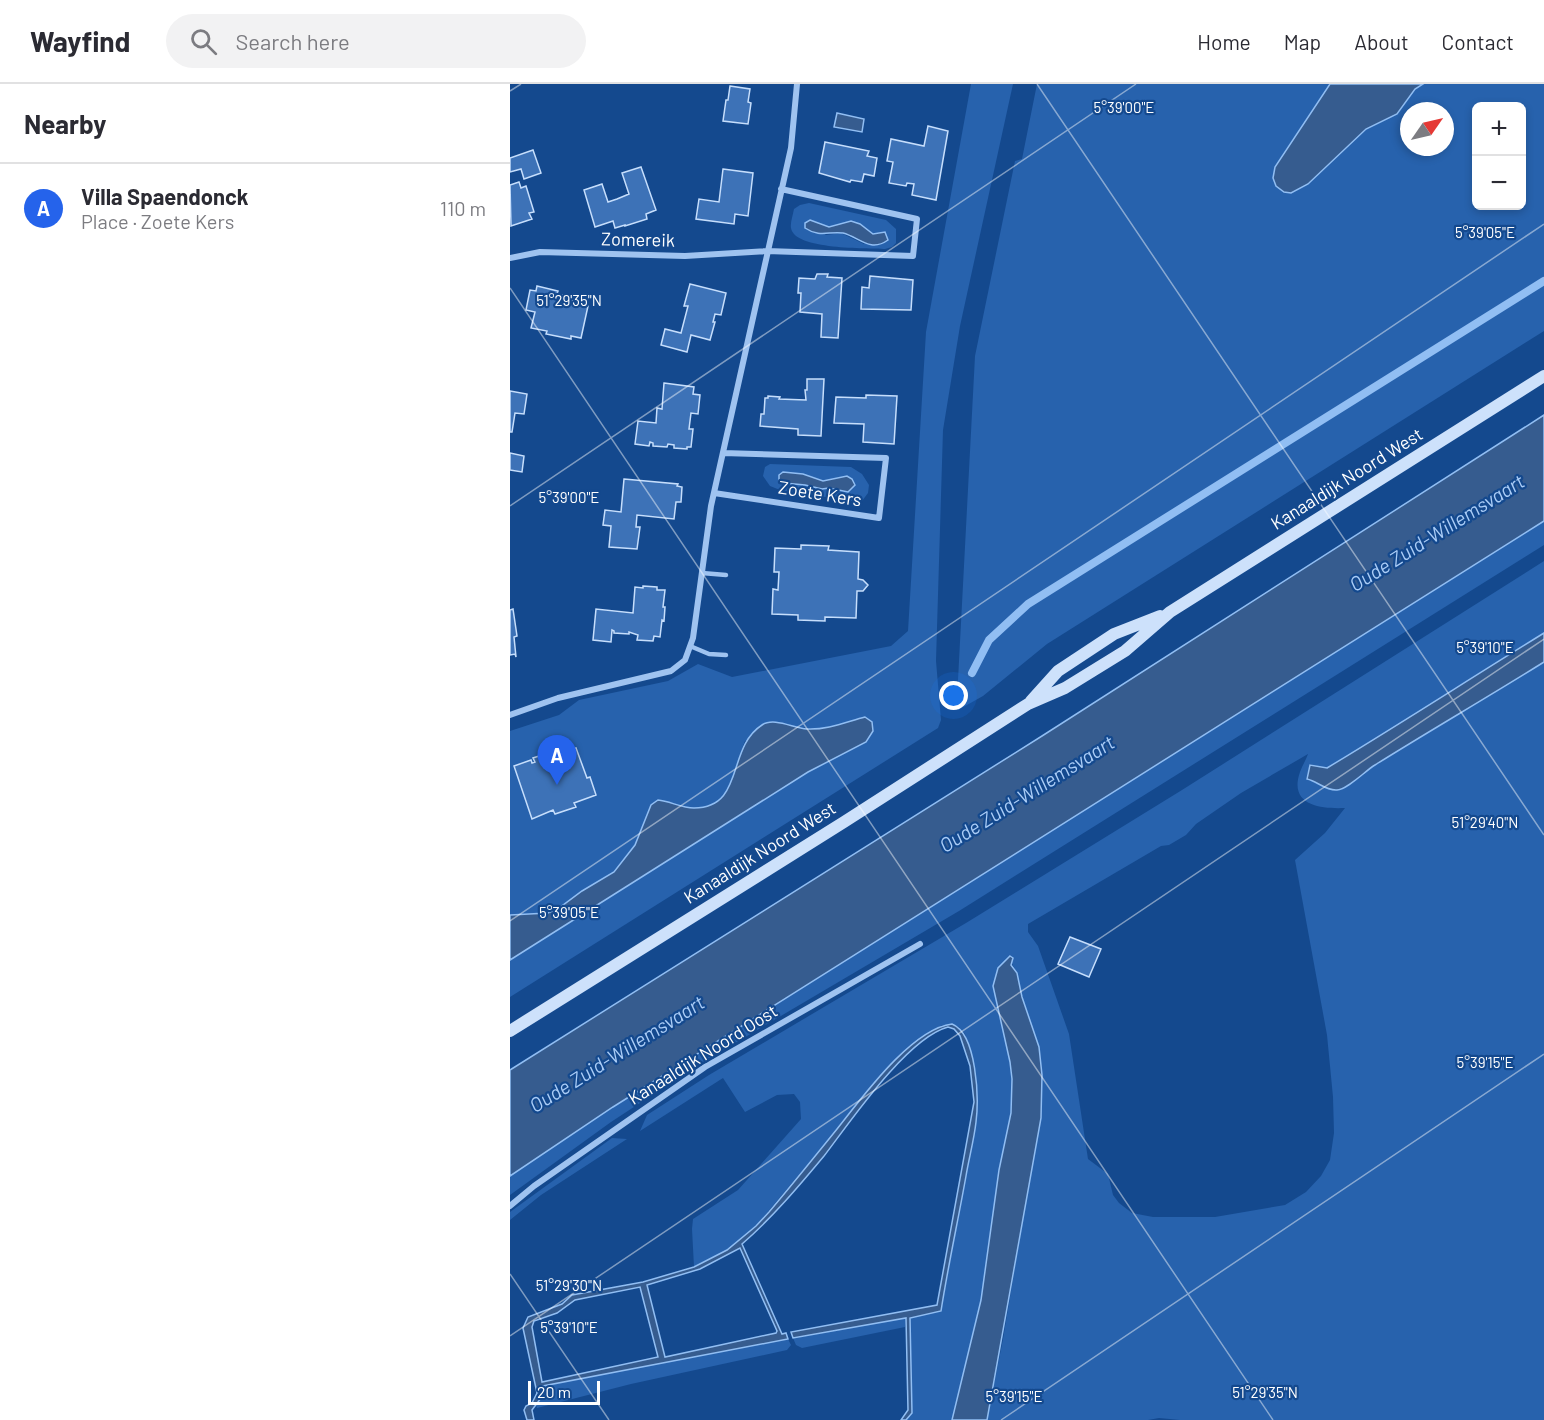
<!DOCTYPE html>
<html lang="en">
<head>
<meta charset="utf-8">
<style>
	body { margin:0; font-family:Barlow,sans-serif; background:#f2f2f3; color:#2b2b33 }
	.controls { position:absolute; right:18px; top:18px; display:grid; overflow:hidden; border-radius:9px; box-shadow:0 3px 9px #0003 }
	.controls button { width:54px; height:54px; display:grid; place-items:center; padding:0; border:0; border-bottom:2px solid #e1e1e2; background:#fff; color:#2b2b33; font:30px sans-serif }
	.compass { position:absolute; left:890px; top:18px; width:54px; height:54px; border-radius:50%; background:#fff; box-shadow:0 3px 9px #0003; rotate:56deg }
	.scale { position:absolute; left:18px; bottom:15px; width:72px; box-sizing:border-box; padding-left:6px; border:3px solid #fff; border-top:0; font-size:16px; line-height:21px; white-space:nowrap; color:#fff; -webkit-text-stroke:4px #14498e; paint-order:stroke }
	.you { position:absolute; left:444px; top:612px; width:21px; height:21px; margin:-15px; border:4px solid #fff; border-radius:50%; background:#1a73e8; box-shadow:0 0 0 9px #1a73e833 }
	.badge { display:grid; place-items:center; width:39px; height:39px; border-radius:50%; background:#2563eb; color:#fff; font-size:20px; font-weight:700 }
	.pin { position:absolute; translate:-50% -50px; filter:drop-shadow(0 2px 3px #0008) }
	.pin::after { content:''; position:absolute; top:32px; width:21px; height:18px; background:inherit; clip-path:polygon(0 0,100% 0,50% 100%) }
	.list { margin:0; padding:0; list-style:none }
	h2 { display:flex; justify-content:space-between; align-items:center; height:78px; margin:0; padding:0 24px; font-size:26px }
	h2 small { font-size:20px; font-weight:400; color:#7c7c81 }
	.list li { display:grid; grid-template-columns:39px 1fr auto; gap:18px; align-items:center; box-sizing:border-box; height:90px; padding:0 24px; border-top:2px solid #e1e1e2 }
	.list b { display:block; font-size:22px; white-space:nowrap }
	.list p { margin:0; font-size:20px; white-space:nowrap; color:#7c7c81 }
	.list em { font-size:20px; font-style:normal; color:#7c7c81 }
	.icon { flex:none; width:33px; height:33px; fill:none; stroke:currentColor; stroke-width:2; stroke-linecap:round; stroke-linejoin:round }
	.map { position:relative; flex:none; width:1034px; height:1336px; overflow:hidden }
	header { display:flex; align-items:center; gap:36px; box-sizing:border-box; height:84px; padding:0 30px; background:#fff; border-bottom:2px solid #e1e1e2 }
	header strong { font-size:28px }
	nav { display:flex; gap:33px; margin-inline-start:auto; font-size:21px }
	.search { width:420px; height:54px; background:#f2f2f3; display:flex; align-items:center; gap:15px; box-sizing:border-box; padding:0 21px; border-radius:33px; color:#7c7c81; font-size:22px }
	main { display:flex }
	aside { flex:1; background:#fff }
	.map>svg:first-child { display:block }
	.green { fill:#2762ad; fill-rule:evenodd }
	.water { fill:#365c8f; stroke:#91bef3; stroke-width:1.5; fill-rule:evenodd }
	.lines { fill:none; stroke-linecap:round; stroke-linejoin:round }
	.stream { stroke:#91bef3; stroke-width:8 }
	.building { fill:#3d72b7; stroke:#c6defc; stroke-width:1.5 }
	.service { stroke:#9fc3f0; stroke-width:4.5 }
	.minor { stroke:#9fc3f0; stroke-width:6 }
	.secondary { stroke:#cde1fb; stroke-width:12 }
	.ticks { fill:none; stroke:#fff; stroke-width:1.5; stroke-opacity:0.45 }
	.labels { text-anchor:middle; stroke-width:4.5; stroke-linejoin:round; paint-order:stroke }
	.street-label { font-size:18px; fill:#fff; stroke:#14498e }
	.water-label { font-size:20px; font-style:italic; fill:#abcdf7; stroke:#14498e }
	.ticks-label { font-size:15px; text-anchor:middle; fill:#fff; stroke:#14498e; stroke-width:4.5; stroke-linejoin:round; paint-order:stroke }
</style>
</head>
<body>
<header>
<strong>Wayfind</strong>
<div class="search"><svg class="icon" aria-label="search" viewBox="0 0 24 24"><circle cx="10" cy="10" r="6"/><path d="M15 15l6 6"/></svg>Search here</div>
<nav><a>Home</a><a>Map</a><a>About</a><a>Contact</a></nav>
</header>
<main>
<aside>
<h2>Nearby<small></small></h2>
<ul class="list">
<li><span class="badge">A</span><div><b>Villa Spaendonck</b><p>Place · Zoete Kers</p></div><em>110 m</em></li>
</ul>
</aside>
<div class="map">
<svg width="1034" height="1336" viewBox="0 0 1034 1336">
	<rect width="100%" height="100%" fill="#14498e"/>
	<path class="green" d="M461 0H503L450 242 433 346 426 577 431 636 428 644 0 913V876L10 869 298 688 356 658 355 633 322 643 307 645 280 642 235 657C223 685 223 725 183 724 179 724 174 722 169 721 160 720 151 721 141 722L125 761 104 788 72 807 49 824 38 829 0 831V647L49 631 69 616 158 597 188 580 222 593 381 562 398 547 416 248Z
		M527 0H1034V247L537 560 473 612 448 626V596L465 272 505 77 512 75ZM966 22H1011V122H966ZM899 27H935V63H899Z
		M299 119 376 136 386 145V159L382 163 375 165C358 164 284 166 281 144 280 139 283 131 284 125L290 121ZM300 136 319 143 341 137 363 150 354 160 331 149 316 151Z
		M260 380 341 383 352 390 359 401 358 409 352 417 348 418 270 406 260 402 253 392 255 383ZM273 388 293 390 313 397 337 392 338 408C318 403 294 400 274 399Z
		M1034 437V461L449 827 191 979 101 1038 0 1111V1092L103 1023Z
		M1034 477V549C961 594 890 640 817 685L800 680 796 695 833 704 861 684 1034 578V1336H670L649 1334 638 1336H477L493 1255 532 1021V991L529 963 512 913 507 889 499 874 488 884 483 902 500 978 502 995 501 1029 489 1086 471 1216 442 1336H396L402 1329 400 1233 431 1227 466 1038 467 1021 463 980 455 950 449 943 432 941 395 968 375 988 246 1142 217 1166 184 1183 182 1145 183 1135 228 1106 291 1035 290 1018 284 1010 267 1011 235 1028 213 994 130 1047 137 1031 199 991 456 839 672 706ZM798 670C796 676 792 682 790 688 778 722 812 725 835 724L815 749 785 776 817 951 823 1013 824 1049 820 1076 811 1092 796 1108 775 1121 705 1133H643L622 1129 609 1119 603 1111 598 1090 578 1075 559 950 528 862 518 848V840L651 762 659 761 676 751 686 740 731 709Z
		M102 1054 117 1055 31 1111 0 1136V1128Z
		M396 1234 395 1243 292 1264 286 1261 283 1254Z
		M278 1255 281 1261 277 1266 121 1300 27 1324 26 1320 31 1314 33 1302Z"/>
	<path class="water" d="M820 0H913L905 5 887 30 856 45 798 100 781 109 774 108 766 102 763 94 765 83Z
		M327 29 354 35 352 48 324 43Z
		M300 136 319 143 341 137 350 140 363 150 375 148 378 156C360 169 349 153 333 149 319 147 310 154 295 144V139Z
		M1034 331V437L103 1023 0 1092V986L532 652Z
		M273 388 293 390 313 397 337 392 342 395 345 401 338 408 319 404 312 405 295 401 274 399 269 397V391Z
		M1034 549V578C978 613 921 646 865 681 855 687 838 705 827 706 816 707 807 697 797 695L800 681 817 684C890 640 961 594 1034 549Z
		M355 633 362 638 363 647 356 658 298 688 0 876V831L38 829 49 824 72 807 104 788 125 761 141 721 148 716C160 717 171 724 184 724 235 724 216 664 252 641 264 633 283 644 297 645 317 646 336 638 355 633Z
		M500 872 503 874 501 881 507 889 512 913 529 963 532 991 531 1034 477 1336H442L471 1216 489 1086 501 1029 502 995 500 978 483 902 488 884Z
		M442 940C467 950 469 1014 466 1038 464 1056 459 1074 456 1092 448 1137 438 1182 431 1227L400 1234 402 1329 396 1336H391L398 1326 396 1234 283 1254 281 1248 427 1221 464 1018 460 982 450 952 444 945 438 943C397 954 340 1038 314 1072 289 1102 262 1134 232 1160L272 1250 276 1249 278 1255 33 1302 31 1314 22 1326 24 1336H17L14 1326 16 1322 22 1319 27 1309 13 1244 18 1233 52 1220 62 1211 133 1198 184 1183 217 1166 246 1142 259 1128C281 1102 302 1076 323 1050 349 1018 400 945 442 940ZM230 1164 267 1247 266 1249 155 1273 137 1201 190 1185ZM130 1203 148 1273 32 1298 22 1243 24 1237 47 1229 65 1216Z"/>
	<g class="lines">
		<path class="stream" d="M462 589 479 556 518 520 1034 197"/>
	</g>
	<path class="building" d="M220 2 240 5 238 18 241 19 238 40 213 37 216 16H218Z
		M418 42 438 47 426 116 402 111 404 100 397 99 396 102 379 99 383 78 377 77 381 55 414 62Z
		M315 58 359 67 357 72 367 74 364 92 354 90 352 98 341 96 340 98 309 89Z
		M23 66 31 89 14 95 11 85 0 88V74Z
		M131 83 146 126 136 130 137 135 115 142V141L105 144 103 137 85 143 74 106 92 100 98 118 107 115 119 110 112 89Z
		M213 85 243 89 238 132 225 130 224 140 186 135 189 115 209 118Z
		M9 98 11 104 16 102 24 128 19 129 22 135 1 142 0 101Z
		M307 190H318L317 193 332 194 328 254 311 253 312 230 290 228 291 209H288L289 194 305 195Z
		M360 192 403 196 401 226 351 225 352 203 359 204Z
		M180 200 216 209 211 231 205 230 203 238H205L200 256 181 251 177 268 151 261 155 245 171 249 178 222H174Z
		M27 202 48 207 47 210 63 213 62 218 78 222 71 254 61 252V255L36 250 37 247 21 244 25 228 16 226 20 206 26 207Z
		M297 295H314L311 352 288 351V345L250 342 251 330H254L255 314H258V312L270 313 269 315 296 316 295 306H297Z
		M154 299 184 303 183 310 190 311 188 330 181 329 179 345H183L181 363H177V365L164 364V361L158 360 157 363 143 362V359L140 358 139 362 125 360 128 337 146 339 147 324 152 325Z
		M0 307 17 310 14 330 5 329 2 348H0Z
		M356 311 387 312 384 360 353 358 354 340 324 339 326 313 356 314Z
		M0 369 14 372 12 388 0 386Z
		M114 395 168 400 167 402 172 403 171 418H166L164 435 127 431 126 443H130L127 465 99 463 101 442 93 441 95 426 111 428Z
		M291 461 319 462 318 466 349 468 348 495 353 496 358 501 353 507H347L346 534 315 533V537L288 536V531L262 530 263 505 268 506 269 488H264L265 464 291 465Z
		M133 502 147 503V506H155L153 523H155L154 537 152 536 150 553 144 552 143 557 127 556 128 551 119 548V550L104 549V547L102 546 101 558 83 556 86 525 123 529 125 503 133 504Z
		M3 525 7 552 4 553 6 573 5 570 0 571V526Z
		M66 664 77 694 80 693 86 711 64 719 66 723 45 730 43 726 22 735 4 682 21 676 22 679 25 678 23 674 44 667 45 670Z
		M560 853 591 865 579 893 548 880Z"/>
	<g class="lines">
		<path class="service" d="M192 489 216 491
			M180 562 199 570 216 571"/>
		<path class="minor" d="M0 174 30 168 175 172 257 167 403 172 407 135 271 105
			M204 409 369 434 376 374 213 369
			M0 631 48 614 161 587 175 576 183 554 201 422 281 64 287 0
			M0 1122 24 1102 195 983 410 860"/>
		<path class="secondary" d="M521 617 548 587 604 550 650 532
			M0 947 334 738 518 620 555 604 615 567 660 528 1034 292"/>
	</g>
	<path class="ticks" d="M527 0 1034 751M0 7 11 0M0 204 763 1336M0 422 626 0M0 837 1034 140M0 1190 99 1336M0 1252 1034 555M491 1336 1034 970"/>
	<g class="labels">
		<g class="street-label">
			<text transform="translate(128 156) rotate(1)" y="6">Zomereik</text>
			<text transform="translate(837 395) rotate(-32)" y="6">Kanaaldijk Noord West</text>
			<text transform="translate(310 410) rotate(9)" y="6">Zoete Kers</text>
			<text transform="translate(250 769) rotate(-32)" y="6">Kanaaldijk Noord West</text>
			<text transform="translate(193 971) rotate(-32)" y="6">Kanaaldijk Noord Oost</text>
		</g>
		<g class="water-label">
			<text transform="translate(927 449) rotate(-32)" y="7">Oude Zuid-Willemsvaart</text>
			<text transform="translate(517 710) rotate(-32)" y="7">Oude Zuid-Willemsvaart</text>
			<text transform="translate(107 970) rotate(-32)" y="7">Oude Zuid-Willemsvaart</text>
		</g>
	</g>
	<g class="ticks-label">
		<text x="614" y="29">5°39'00"E</text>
		<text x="975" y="154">5°39'05"E</text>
		<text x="59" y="222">51°29'35"N</text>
		<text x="59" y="419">5°39'00"E</text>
		<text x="975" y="569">5°39'10"E</text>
		<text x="975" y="744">51°29'40"N</text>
		<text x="59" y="834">5°39'05"E</text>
		<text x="975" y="984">5°39'15"E</text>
		<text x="59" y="1207">51°29'30"N</text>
		<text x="59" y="1249">5°39'10"E</text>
		<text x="755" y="1314">51°29'35"N</text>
		<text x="504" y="1318">5°39'15"E</text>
	</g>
</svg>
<div class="controls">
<button>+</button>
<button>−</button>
</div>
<svg class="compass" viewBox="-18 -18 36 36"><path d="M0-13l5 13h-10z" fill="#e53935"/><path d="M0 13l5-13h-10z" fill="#7c7c81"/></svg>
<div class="scale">20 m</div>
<div class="you"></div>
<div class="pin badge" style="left:47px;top:701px">A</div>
</div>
</main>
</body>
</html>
